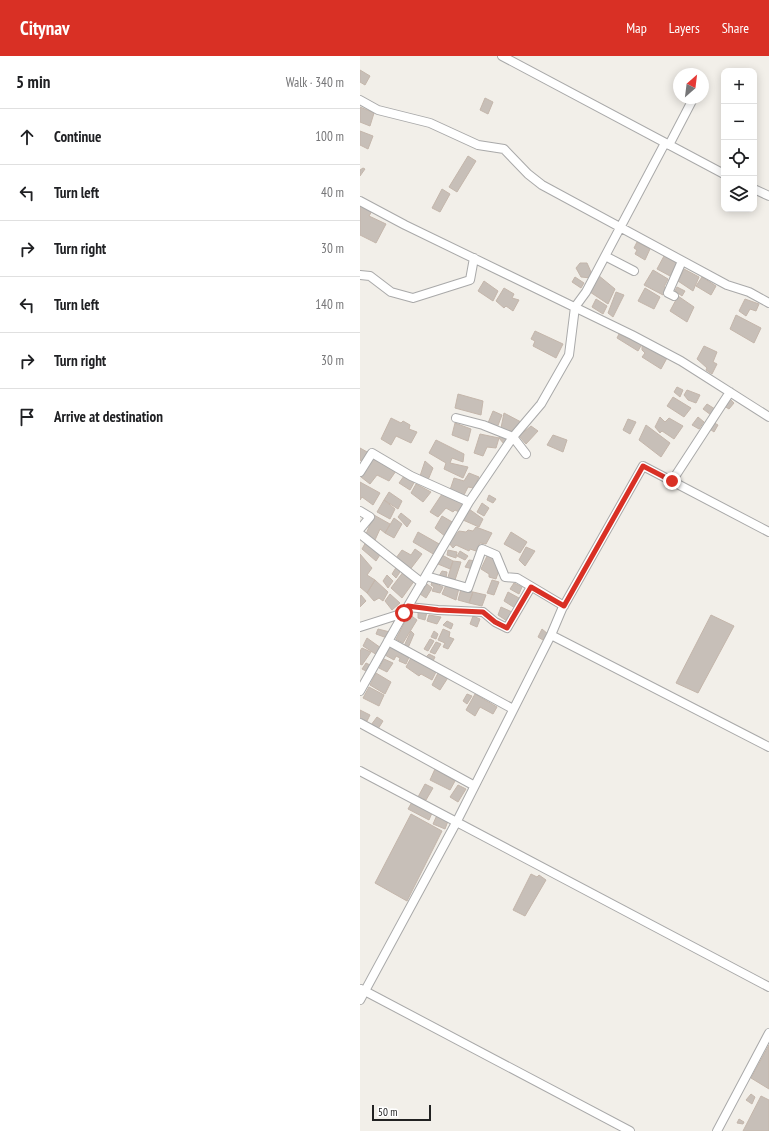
<!DOCTYPE html>
<html lang="en">
<head>
<meta charset="utf-8">
<style>
	body { margin:0; font-family:"PT Sans Narrow",sans-serif; background:#f2f2f2; color:#202124 }
	.controls { position:absolute; right:12px; top:12px; display:grid; overflow:hidden; border-radius:8px; box-shadow:0 2px 10px #0003 }
	.controls button { width:36px; height:36px; display:grid; place-items:center; padding:0; border:0; border-bottom:1px solid #e0e0e0; background:#fff; color:#202124; font:20px sans-serif }
	.compass { position:absolute; left:313px; top:12px; width:36px; height:36px; border-radius:50%; background:#fff; box-shadow:0 2px 10px #0003; rotate:28deg }
	.scale { position:absolute; left:12px; bottom:10px; width:59px; box-sizing:border-box; padding-left:4px; border:2px solid #222; border-top:0; font-size:11px; line-height:14px; white-space:nowrap; color:#222; -webkit-text-stroke:3px #fff; paint-order:stroke }
	.stop { position:absolute; width:12px; height:12px; margin:-9px; border:3px solid #d93025; border-radius:50%; background:#fff }
	.stop.end { background:#d93025; border-color:#fff; box-shadow:0 1px 4px #0008 }
	.list { margin:0; padding:0; list-style:none }
	h2 { display:flex; justify-content:space-between; align-items:center; height:52px; margin:0; padding:0 16px; font-size:17px }
	h2 small { font-size:13px; font-weight:400; color:#757577 }
	.list li { display:grid; grid-template-columns:26px 1fr auto; gap:12px; align-items:center; box-sizing:border-box; height:56px; padding:0 16px; border-top:1px solid #e0e0e0 }
	.list b { display:block; font-size:15px; white-space:nowrap }
	.list em { font-size:13px; font-style:normal; color:#757577 }
	.icon { flex:none; width:22px; height:22px; fill:none; stroke:currentColor; stroke-width:2; stroke-linecap:round; stroke-linejoin:round }
	.map { position:relative; flex:none; width:409px; height:1075px; overflow:hidden }
	header { display:flex; align-items:center; gap:24px; box-sizing:border-box; height:56px; padding:0 20px; background:#d93025; color:#fff }
	header strong { font-size:19px }
	nav { display:flex; gap:22px; margin-inline-start:auto; font-size:14px }
	main { display:flex }
	aside { flex:1; background:#fff }
	.map>svg:first-child { display:block }
	.building { fill:#c7bfb8; stroke:#c4b6ab }
	.lines { fill:none; stroke-linecap:round; stroke-linejoin:round }
	.minor-casing { stroke:#a9a9a9; stroke-width:10 }
	.minor { stroke:#fff; stroke-width:8 }
	.route { stroke:#d93025; stroke-width:5 }
</style>
</head>
<body>
<header>
<strong>Citynav</strong>
<nav><a>Map</a><a>Layers</a><a>Share</a></nav>
</header>
<main>
<aside>
<h2>5 min<small>Walk · 340 m</small></h2>
<ul class="list">
<li><svg class="icon" aria-label="ahead" viewBox="0 0 24 24"><path d="M12 20V5M6 11l6-6 6 6"/></svg><div><b>Continue</b></div><em>100 m</em></li>
<li><svg class="icon" aria-label="left" viewBox="0 0 24 24"><path d="M17 20v-9H6M10 6l-5 5 5 5"/></svg><div><b>Turn left</b></div><em>40 m</em></li>
<li><svg class="icon" aria-label="right" viewBox="0 0 24 24"><path d="M7 20v-9h11M14 6l5 5-5 5"/></svg><div><b>Turn right</b></div><em>30 m</em></li>
<li><svg class="icon" aria-label="left" viewBox="0 0 24 24"><path d="M17 20v-9H6M10 6l-5 5 5 5"/></svg><div><b>Turn left</b></div><em>140 m</em></li>
<li><svg class="icon" aria-label="right" viewBox="0 0 24 24"><path d="M7 20v-9h11M14 6l5 5-5 5"/></svg><div><b>Turn right</b></div><em>30 m</em></li>
<li><svg class="icon" aria-label="arrive" viewBox="0 0 24 24"><path d="M6 21V4h12l-3 4 3 4H6"/></svg><div><b>Arrive at destination</b></div></li>
</ul>
</aside>
<div class="map">
<svg width="409" height="1075" viewBox="0 0 409 1075">
	<rect width="100%" height="100%" fill="#f2efe9"/>
	<path class="building" d="M0 14 10 20 5 29 0 26Z
		M125 42 133 46 128 58 120 54Z
		M0 51 14 57 10 70 0 66Z
		M0 75 13 80 8 93 0 89Z
		M108 100 116 105 97 136 89 131Z
		M3 112 5 113 0 120V114Z
		M82 133 90 138 80 156 72 152Z
		M0 149 12 155 9 160 26 168 16 187 0 179Z
		M277 186 290 193 285 204 275 198 277 194 274 192Z
		M304 200 317 207 310 220 297 213Z
		M220 207H227L231 216V222L221 221 216 212Z
		M324 213 339 221 333 235 318 225Z
		M293 214 308 223 304 231 307 232 303 239 284 229Z
		M238 219 255 233 248 248 230 236Z
		M215 221 224 227 221 232 212 226Z
		M342 221 356 230 351 239 336 230Z
		M124 225 138 235 133 245 118 235Z
		M317 231 325 235 322 240 315 235Z
		M144 232 154 238 152 242 159 244 153 255 146 250 144 252 136 245Z
		M285 232 300 241 294 253 278 245Z
		M256 236 264 239 253 261 248 257Z
		M318 240 334 251 327 266 310 255Z
		M236 243 247 250 243 258 232 251Z
		M385 243 399 248 396 255 390 253 386 260 379 255Z
		M376 259 401 272 394 287 370 273Z
		M175 275 203 288 196 302 173 290 175 285 171 283Z
		M259 278 282 288 278 295 257 282Z
		M282 288 307 302 301 313 282 301 285 297 282 294Z
		M344 290 357 296 353 306 357 308 352 318 346 314 347 312 337 303Z
		M317 331 323 334 320 341 314 336Z
		M327 334 340 339 336 347 328 344 324 339Z
		M98 338 123 345 121 359 95 352Z
		M313 341 331 352 324 361 307 350Z
		M369 342 374 347 369 353 364 350Z
		M347 348 355 353 351 359 343 353Z
		M133 355 142 359 137 372 128 367Z
		M144 357 161 366 152 376 141 372Z
		M300 361 305 366 309 362 323 370 314 383 302 375 300 377 295 371Z
		M338 361 344 366 339 373 332 369Z
		M31 362 41 367 43 365 50 369 49 373 57 376 51 387 36 380 31 389 21 383Z
		M268 363 276 366 270 378 263 374Z
		M351 365 358 369 354 376 347 371Z
		M95 367 111 373 108 385 92 379Z
		M286 369 310 387 301 401 279 384Z
		M171 370 178 375 166 388 159 380Z
		M141 374 148 380 144 388 139 382Z
		M120 378 139 382 136 392 127 391 123 400 114 397Z
		M193 379 207 384 203 396 187 389Z
		M76 384 104 398 103 406 92 402 90 407 108 411 103 422 84 413 86 407 69 397Z
		M0 392 9 397 3 406 0 404Z
		M13 403 36 415 29 425 17 419 10 428 1 421Z
		M65 405 73 412 68 424 60 420Z
		M109 417 119 421 114 432 108 431 104 439 90 434 94 422 104 425Z
		M44 420 55 425 50 434 39 427Z
		M0 426 20 437 13 449 2 441 0 444Z
		M56 428 71 436 63 446 51 437Z
		M29 436 42 445 38 453 24 444Z
		M82 438 105 448 99 456 95 454 93 456 86 452 78 461 70 456Z
		M129 439 136 443 133 447 127 444Z
		M24 444 35 453 30 463 17 456Z
		M122 447 129 452 124 460 117 456Z
		M109 453 123 463 119 471 103 464Z
		M41 457 51 465 47 471 38 461Z
		M14 459 30 468 25 477 20 473 15 484 6 478Z
		M82 460 94 467 86 481 75 472Z
		M34 462 42 468 34 482 25 477Z
		M116 471 132 477 126 488 120 487 116 495 110 493 109 495 96 489 93 492 89 487 99 475 106 476 108 474 113 475Z
		M58 476 81 489 75 499 53 486Z
		M151 476 167 486 160 497 144 488Z
		M7 484 23 494 16 505 2 493Z
		M166 491 175 495 165 510 159 504Z
		M55 493 62 498 49 515 43 510 44 507 36 502 42 494 51 499Z
		M88 494 97 496 96 502 87 499Z
		M100 495 108 500 105 504 97 500Z
		M0 498 12 512 7 519 15 524 7 537 0 531Z
		M82 499 93 505 90 513 78 508Z
		M127 500 135 503 139 514 136 523 129 521V518L121 513Z
		M109 504 116 505 113 513 105 511Z
		M93 505 101 506 95 524 88 521Z
		M37 510 42 513 36 522 32 518Z
		M44 515 55 524 42 542 31 532Z
		M82 515 87 516 86 522 79 520Z
		M27 519 33 525 28 532 23 525Z
		M15 524 28 536 23 545 19 542 14 545 7 537Z
		M132 524 139 526 134 539 127 537Z
		M72 526 83 531 80 537 72 535 74 531 71 529Z
		M154 527 162 531 159 538 150 533Z
		M67 528 72 532 66 542 60 538Z
		M86 529 99 532 96 544 82 538Z
		M101 533 113 536 109 547 98 544Z
		M113 536 126 539 122 550 109 547Z
		M148 536 159 542 155 552 144 545Z
		M30 538 40 547 32 554 25 545Z
		M1 539 6 545 0 551V541Z
		M141 551 152 556 147 565 138 559Z
		M58 554 67 556 65 564 58 562Z
		M49 558 57 564 43 587 36 583Z
		M69 559 81 561 77 568 67 565Z
		M351 559 374 570 338 637 316 627Z
		M113 560 120 563 117 571 110 568Z
		M87 565 93 568 91 573 83 569Z
		M18 573 30 576 27 582 16 578Z
		M83 573 90 576 89 581 94 583 88 593 83 591 85 587 78 584Z
		M182 573 188 578 183 584 178 581Z
		M51 575 54 578 48 592 44 590Z
		M74 575 78 578 76 583 71 581Z
		M7 582 21 592 17 599 3 590Z
		M70 583 74 585 68 595 64 593Z
		M76 586 81 588 75 598 70 596Z
		M32 588 50 599 46 608 39 605 40 602 36 600 34 604 25 599Z
		M2 592 11 596 2 609 0 608V595Z
		M69 598 75 601 73 605 66 601Z
		M52 600 77 614 72 624 61 618 59 620 46 611Z
		M24 603 33 607 27 616 19 612Z
		M6 607 10 609 6 615 2 613Z
		M79 615 89 620 80 634 72 629Z
		M16 617 31 626 25 638 10 629Z
		M9 631 24 639 19 650 3 642Z
		M107 638 112 640 107 648 103 645Z
		M115 638 137 651 133 658 120 651 115 660 106 654Z
		M0 654 10 659 6 667 0 664Z
		M17 661 23 665 18 673 11 669Z
		M75 713 95 725 90 734 70 724Z
		M65 728 73 732 66 744 58 741Z
		M98 729 106 733 98 746 90 741Z
		M52 746 72 757 69 764 48 753Z
		M51 758 82 775 47 845 15 827Z
		M77 759 88 765 85 773 73 768Z
		M171 818 177 821 179 819 186 824 165 860 153 854Z
		M409 989V1033L391 1022Z
		M391 1038 395 1041 392 1048 386 1044Z
		M401 1040 409 1044V1075H383Z
		M379 1063 384 1066 383 1068 377 1067Z"/>
	<g class="lines">
		<defs>
			<path id="minor" d="M142 0 364 118
				M0 44 18 54 70 67 118 89 144 93 168 118 182 129 367 229 389 236 409 247
				M309 89 333 43
				M394 133 409 140
				M0 145 45 169 272 279 321 305 409 361
				M245 200 274 215
				M0 219 10 220 31 236 53 242 110 224 114 202
				M314 240 308 237 322 205
				M96 362 123 369 153 381 166 398
				M0 416 12 397 51 420 109 446
				M312 425 370 336
				M0 455 10 461 0 473
				M0 478 62 527
				M66 520 108 532 122 493 136 499 145 521 157 522 204 550
				M48 551 78 554 123 556 135 566 147 572 171 531
				M0 571 44 557
				M191 579 409 691
				M28 585 153 653
				M0 635 44 557 109 446 153 381 181 348 209 299 215 251 226 236 305 87
				M0 667 113 729
				M0 715 409 931
				M1 933 270 1075
				M0 944 97 765 191 579 202 553 283 410 409 476
				M357 1075 409 977"/>
		</defs>
		<use href="#minor" class="minor-casing"/>
		<use href="#minor" class="minor"/>
	</g>
	<g class="lines">
		<path class="route" d="M44 557 48 550 78 554 123 556 135 566 147 572 171 531 204 550 283 410 312 425"/>
	</g>
</svg>
<div class="controls">
<button>+</button>
<button>−</button>
<button><svg class="icon" aria-label="locate" viewBox="0 0 24 24"><circle cx="12" cy="12" r="6"/><path d="M12 2v4M12 18v4M2 12h4M18 12h4"/></svg></button>
<button><svg class="icon" aria-label="layers" viewBox="0 0 24 24"><path d="M12 4l9 5-9 5-9-5zM3 14l9 5 9-5"/></svg></button>
</div>
<svg class="compass" viewBox="-18 -18 36 36"><path d="M0-13l5 13h-10z" fill="#e53935"/><path d="M0 13l5-13h-10z" fill="#757577"/></svg>
<div class="scale">50 m</div>
<div class="stop" style="left:44px;top:557px"></div>
<div class="stop end" style="left:312px;top:425px"></div>
</div>
</main>
</body>
</html>
